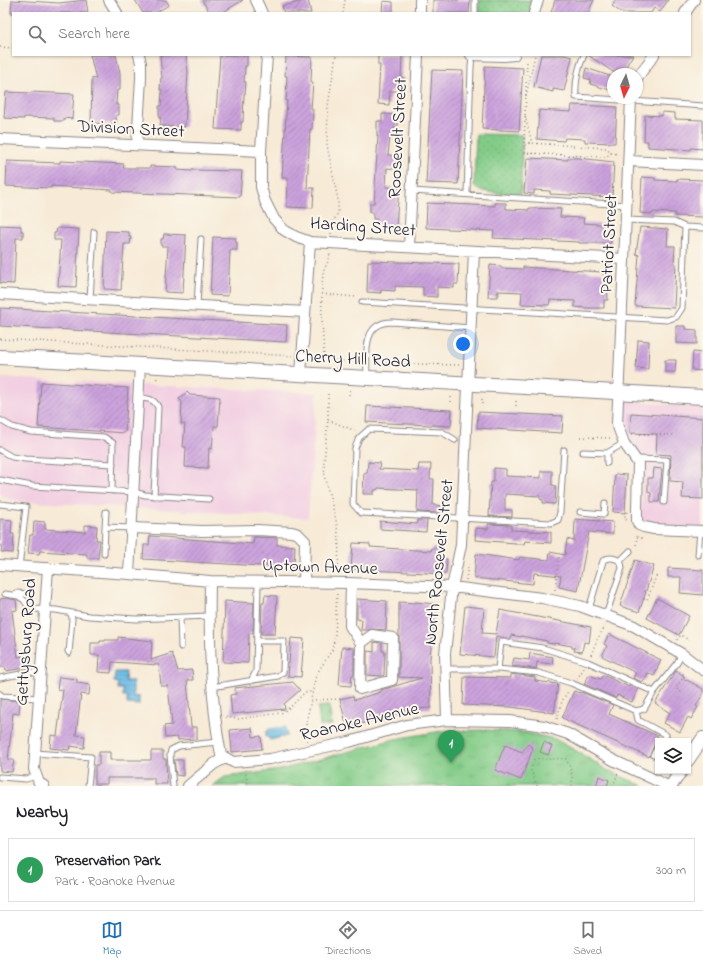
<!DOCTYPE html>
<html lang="en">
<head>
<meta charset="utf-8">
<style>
	body { margin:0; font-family:"Indie Flower",sans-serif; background:#f6f6f6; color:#202124 }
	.controls { position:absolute; right:12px; bottom:12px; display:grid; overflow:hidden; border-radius:0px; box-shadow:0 1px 3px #0004 }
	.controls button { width:36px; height:36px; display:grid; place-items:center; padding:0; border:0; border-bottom:1px solid #e0e0e0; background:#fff; color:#202124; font:20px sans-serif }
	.compass { position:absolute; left:607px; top:68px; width:36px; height:36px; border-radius:50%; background:#fff; box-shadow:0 1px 3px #0004; rotate:185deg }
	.you { position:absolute; left:463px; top:344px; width:14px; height:14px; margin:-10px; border:3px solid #fff; border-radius:50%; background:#1a73e8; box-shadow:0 0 0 6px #1a73e833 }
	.badge { display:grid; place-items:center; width:26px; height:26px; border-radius:50%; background:#1f6fb2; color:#fff; font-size:13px; font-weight:700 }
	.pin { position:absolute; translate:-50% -33px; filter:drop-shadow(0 1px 2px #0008) }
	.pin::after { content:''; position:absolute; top:21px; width:14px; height:12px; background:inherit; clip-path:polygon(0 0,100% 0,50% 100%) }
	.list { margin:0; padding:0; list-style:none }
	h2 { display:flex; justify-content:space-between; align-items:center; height:52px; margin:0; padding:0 16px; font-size:17px }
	h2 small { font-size:13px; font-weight:400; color:#757577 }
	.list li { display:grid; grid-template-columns:26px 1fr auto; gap:12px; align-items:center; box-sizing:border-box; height:64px; margin:0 8px 8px; padding:0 8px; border:1px solid #e0e0e0; border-radius:0px }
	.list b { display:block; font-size:15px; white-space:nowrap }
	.list p { margin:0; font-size:13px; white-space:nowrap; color:#757577 }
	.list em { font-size:13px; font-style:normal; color:#757577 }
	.icon { flex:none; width:22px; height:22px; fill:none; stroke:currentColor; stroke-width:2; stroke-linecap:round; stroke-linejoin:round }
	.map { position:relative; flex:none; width:703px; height:786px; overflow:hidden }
	.search { position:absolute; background:#fff; box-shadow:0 1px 3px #0004; left:12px; right:12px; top:12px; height:44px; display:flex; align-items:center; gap:10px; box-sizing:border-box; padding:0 14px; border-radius:0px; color:#757577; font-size:15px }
	.sheet { height:124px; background:#fff }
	nav { display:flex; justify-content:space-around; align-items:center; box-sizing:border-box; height:56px; border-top:1px solid #e0e0e0; background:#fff; font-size:11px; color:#757577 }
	nav a { display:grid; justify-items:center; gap:2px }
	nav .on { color:#1f6fb2 }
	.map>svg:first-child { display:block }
	.built { fill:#f2cfe2 }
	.grass { fill:url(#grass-dots); stroke:#527762 }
	.park { fill:url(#park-tufts); stroke:#527762 }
	.water { fill:url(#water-rules); stroke:#466e90 }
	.building { fill:url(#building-hatch) }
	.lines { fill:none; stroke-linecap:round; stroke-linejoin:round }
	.service-casing { stroke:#8c8688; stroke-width:7 }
	.minor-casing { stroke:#8c8688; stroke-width:12 }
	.tertiary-casing { stroke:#8c8688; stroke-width:14 }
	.secondary-casing { stroke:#8c8688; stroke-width:16 }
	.path { stroke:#8c8688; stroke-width:1.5; stroke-dasharray:1 3; stroke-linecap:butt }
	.service { stroke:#fff; stroke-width:5 }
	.minor { stroke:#fff; stroke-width:10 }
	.tertiary { stroke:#fff; stroke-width:12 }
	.secondary { stroke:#fff; stroke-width:14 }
	.labels { text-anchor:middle; stroke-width:4; stroke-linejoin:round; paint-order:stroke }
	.street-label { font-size:18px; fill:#22223b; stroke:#fbf7ec }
</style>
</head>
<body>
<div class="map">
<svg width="703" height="786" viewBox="0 0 703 786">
	<defs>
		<pattern id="grass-dots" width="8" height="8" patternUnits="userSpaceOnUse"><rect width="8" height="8" fill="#83cc88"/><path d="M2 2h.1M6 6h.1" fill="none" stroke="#71af76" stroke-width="1.8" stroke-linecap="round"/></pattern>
		<pattern id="park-tufts" width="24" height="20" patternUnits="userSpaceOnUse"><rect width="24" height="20" fill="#83cc88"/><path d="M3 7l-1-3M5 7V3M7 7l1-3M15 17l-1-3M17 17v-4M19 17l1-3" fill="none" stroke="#71af76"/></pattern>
		<pattern id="water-rules" width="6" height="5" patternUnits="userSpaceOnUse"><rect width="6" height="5" fill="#69bbe4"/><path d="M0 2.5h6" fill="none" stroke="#5ba0c4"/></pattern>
		<pattern id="building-hatch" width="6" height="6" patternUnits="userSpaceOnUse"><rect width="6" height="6" fill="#cca3dd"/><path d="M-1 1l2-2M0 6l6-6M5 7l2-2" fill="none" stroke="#a584b4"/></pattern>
	</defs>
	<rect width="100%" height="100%" fill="#fbf7ec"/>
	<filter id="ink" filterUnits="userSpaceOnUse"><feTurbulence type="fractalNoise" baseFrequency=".025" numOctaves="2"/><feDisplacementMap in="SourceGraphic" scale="8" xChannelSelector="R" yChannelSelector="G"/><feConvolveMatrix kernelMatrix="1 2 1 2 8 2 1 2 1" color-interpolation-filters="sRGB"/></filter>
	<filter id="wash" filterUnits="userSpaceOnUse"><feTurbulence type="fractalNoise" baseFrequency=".012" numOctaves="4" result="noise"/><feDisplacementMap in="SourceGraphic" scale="16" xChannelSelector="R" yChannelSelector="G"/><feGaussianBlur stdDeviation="0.9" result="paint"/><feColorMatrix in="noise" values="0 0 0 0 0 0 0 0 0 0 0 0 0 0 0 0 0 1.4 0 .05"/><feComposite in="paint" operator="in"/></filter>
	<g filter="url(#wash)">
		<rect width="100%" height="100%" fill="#f7ead6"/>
		<path class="built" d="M0 378 317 393 308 518 19 501 8 499 0 494Z
			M627 401 703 407V528L644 524 641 519 643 469 639 454 631 442 622 421V406Z"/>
		<path class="grass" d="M479 0H533L530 13H479Z
			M476 134 522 135 521 194C509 193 482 195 474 186Z"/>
		<path class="park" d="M329 706 332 725 320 726 318 707Z
			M485 730 522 732 555 739 578 752 607 770 643 786H212L225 777 280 770 395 739 442 731Z"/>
		<path class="water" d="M115 672H126L125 681H133V696L139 697V705L127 704V696H123V689H118V683L114 682Z
			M285 727 287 736 270 740 266 736V732L269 729Z"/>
		<g id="blocks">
			<path class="building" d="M12 0 59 3 86 0 88 13H11Z
				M135 0H166L169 5 155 13H143Z
				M202 0H243L222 13H210Z
				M308 0 311 13H284L282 6Z
				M433 0H470L469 13H433Z
				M555 0H594L588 13H551Z
				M616 0H668L660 12 654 8 651 13H622L612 6Z
				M383 1 393 2V12H382Z
				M90 55H116L120 73V90H117L116 105H119V115H116V124L91 123 92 78 96 79Z
				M160 55H186L188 71 185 127 160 126 161 118H159V106H161L162 90H160L161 78H162Z
				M220 55H247V66H245L244 82H246L245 94H244L243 122H241V130L215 129Z
				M378 55H402L401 78H404L403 91H390L389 105 378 104 380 65H378Z
				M541 55H564L572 57 564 91 553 89V92L534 87Z
				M588 55H633L621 74H616Z
				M286 56 312 57 311 82H313L311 109H313L312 129H310L307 188H314L313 208 287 207 288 178H282L287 101H286L287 76H285Z
				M485 66 523 68 519 131 482 129Z
				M586 68 613 77V91L590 84 591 80 584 78Z
				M432 70 463 71 458 184 426 183Z
				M6 92 31 93V92L74 94 72 119 64 118V121H54V118L24 117V119L4 118Z
				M572 105 617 107 615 143 585 142V139L565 138 564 141 537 139 539 110 571 112Z
				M662 112 675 113V119L703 120V149L691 148V150L648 147V141H644L645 115 662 116Z
				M382 114 401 115V123H398V128H393V137H390L388 155 397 156 396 169 387 168 386 187 399 188 396 227 377 226V219H373V212H370V203H374L378 136H377V121H382Z
				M527 158 568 160V158H578L614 162 612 197 550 194V191L534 190V194L524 193Z
				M7 161 60 163V161L124 164 123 168H150V166L177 167V170L192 171V170L242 171 240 197 112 192V190L51 186V188L6 186Z
				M642 177 655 178V180L677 181V179L703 180V217L675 216V213L653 212V214L640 213Z
				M427 203 495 206V203H506V209L529 210V208L561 209 560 217 584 218 583 223 611 225V243H579V242L493 238 494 231 426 228Z
				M0 225 21 226V231H23V238H16L14 284 0 283Z
				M640 227 668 229 667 246H675L674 263 676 264 674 308 635 306 639 255 636 254Z
				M57 228 79 229 76 287 58 286 61 240H54V233H56Z
				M106 231 129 232V237H131L130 244H124L121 290 104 289Z
				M164 234 186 235 183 293 165 292 168 246H161V239H163Z
				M213 237 236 238 235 242H237V250H230L228 296 210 295Z
				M368 261 459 264 458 284H454V288L437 287V297L423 296V287L395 286V291L381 290V293L367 292Z
				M490 265 501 266V268L523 269V267L602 272V274H607L608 300H604V308H586L575 307V301L550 300 549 305 521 304 522 292 498 291V297H488Z
				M0 308 287 325 286 342 0 326Z
				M676 326H685V329L697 330V344L676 343Z
				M638 340 649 341 648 369 636 368Z
				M693 352 703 353V371L692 370Z
				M665 360H676L675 372H665Z
				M41 382 128 388 125 433 38 427Z
				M187 392 190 395 220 397 218 426H214L212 449 209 448 208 468 185 467 186 447H183L185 424H181L182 402 179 399Z
				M367 406 452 410 451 426 366 422Z
				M478 412 563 416 562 433 477 428Z
				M631 413 703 418V499L682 498 683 482 670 481 671 455 656 454 657 434 630 433Z
				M368 462 380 463 379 469 418 471 419 464H431L430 479H434L433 505 441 506 440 513 417 512 418 490 378 488 377 490H374V494H363L364 473H367Z
				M494 468 506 469V476L541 478V471H552V485L556 486 555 504 543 503V500L540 499V496L505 494V510H512V517L489 516 491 482H494Z
				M654 468 662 469 659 502H651V493L648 492V478H653Z
				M615 474 627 475 625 513 613 512Z
				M0 519 12 520 11 534H14L13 553 1 552 2 546H0Z
				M575 519 613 522V534L589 532 578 591 559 587 561 576 534 573 533 584 474 578 476 554 519 560 520 557 549 560 550 552 565 555 567 539 574 541Z
				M417 520H427L426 532 380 529V521L417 524Z
				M34 521 45 522V529L85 532V525L97 526 96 540H100L98 558H87V554L40 551 39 554 28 553 30 535H33Z
				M488 524 511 525V530L551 532V543L525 541 524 544H516V543L475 540 476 528 488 529Z
				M150 536 253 544 254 537 277 538V545L295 546 294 568 143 559 144 545H149Z
				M353 543 370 544V547L431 551 432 548H440L441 559H447L446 574 351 569Z
				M635 560 654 566 646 591H644L646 592 639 612 620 606Z
				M668 568 703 570V595L680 593 681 577H668Z
				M265 595 277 596 275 634H261L262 603H264Z
				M7 598 16 600 17 610 12 611 18 657 23 656 25 668 6 671 5 667H0V599Z
				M657 598 689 616 679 635 647 618Z
				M357 599 387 601 386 630 373 629 367 630H361L362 620 357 619Z
				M225 601 254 603 253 633H249L248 663 223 662Z
				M399 602 415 603V602L435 604 430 659 431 708 407 709 371 719V721L347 728 340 699 353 696 354 700 381 692V690L422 678 399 677Z
				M465 606 484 608 482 633 496 634 500 610 591 627 589 643 584 642 582 652 574 651 575 648H572V646L555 643V644L547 643V641L521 636V637L511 635V639L496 636 494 657 460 654Z
				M609 634 661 660 654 676 648 673 644 681 643 680 642 682 633 678 636 673 602 656 607 646 604 644Z
				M118 637 152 641 151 660 172 653 178 671 192 670 193 680H187L191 727H197V739L178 740V737L165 738 164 726 172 725 168 686H161L159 665 112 662 111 673 98 672 99 655H91V643H100V641H105V640H118Z
				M291 638 304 639 301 677 288 676Z
				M374 642 382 643V651H385L384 675 382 676 367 675V651L374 652Z
				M342 647 354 648V675H352L351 686 339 685Z
				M530 653 553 657 552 664 537 662 536 669 512 666 514 658 529 660Z
				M676 671 684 676 683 678 703 689V694L696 706 698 707 691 719 688 717 680 732 664 723 670 713 655 703Z
				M511 674 535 677V681L558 684 554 713 511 707 463 705 464 677 511 678Z
				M589 675 601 679 603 675 629 687 630 685 638 689 632 702 617 695 616 698 584 684Z
				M59 677 77 679V683L90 685 89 695 81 694 76 735 85 736 84 748 70 746 69 750 50 748 51 735 57 736 63 690 57 689Z
				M293 682 300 690 284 704 285 709 232 714 230 695 236 694 235 688Z
				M574 691 580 693 581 692 613 705 609 714 658 736 649 757 562 718Z
				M0 699 20 701 19 714 13 713 8 760H14L12 772 0 771Z
				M252 728 253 737 261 736 262 749 232 752 230 730Z
				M544 742 552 746 548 755 540 752Z
				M528 744 533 748 521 780 495 770 505 745 522 752Z
				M151 751H163V759H166L167 784H154V778H107V784H95V765H99V752H110V760H151Z
				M174 760H183V776L176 775Z
				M599 776 609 780 607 786H596Z"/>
		</g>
	</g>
	<g filter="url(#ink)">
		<use href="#blocks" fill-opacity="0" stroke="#8c8688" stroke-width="1"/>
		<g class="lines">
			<defs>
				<path id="service" d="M475 13V0
					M584 55C578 68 575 82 576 97L703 106
					M412 191 627 205
					M467 194 471 67 472 55
					M626 220 674 222 685 227 703 228
					M90 299 94 232
					M362 302 667 320 676 317 682 308 685 227
					M197 305 201 239
					M367 377C367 356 361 322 392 322L471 328
					M138 398C147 399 154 398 158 407L154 496
					M0 420 12 427 31 432 104 437 113 443 112 491
					M455 440 442 432 369 429 359 438 355 448 353 504 361 513 551 523 558 520 560 512 564 450
					M0 450 12 457 25 459 113 464
					M583 452 607 453 624 443
					M636 459 667 460 664 502
					M607 463V453
					M0 480 32 486 134 492 145 495 209 499
					M0 504 26 507 19 567
					M580 512 604 514 605 503
					M105 527 106 512
					M104 554 105 527 132 528
					M698 555 700 531
					M620 561 630 551
					M16 593 29 594
					M5 594 18 596 24 600 28 606 35 609 56 610 89 616 136 619 209 616
					M589 609 603 561 605 559C611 557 617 558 621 563L622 568 606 615
					M180 618 181 647
					M68 651 69 653 72 619 71 613
					M446 669H498L501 642 543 648 588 662 654 692 677 663 682 654
					M498 669 539 673 571 683 636 711 644 709 654 692
					M0 678 31 672 41 673
					M251 681 256 671 258 582
					M212 687 278 676 283 672 284 641H257
					M0 694 2 696 38 698
					M636 711 638 720 666 735 662 741
					M34 753 91 757 88 786
					M653 755 658 747
					M0 777 26 779 36 776
					M173 786 170 755 171 750 179 746 218 742"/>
				<path id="minor" d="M109 0 117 13
					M256 0 262 13
					M420 13V0
					M534 13 538 0
					M685 13 694 0
					M267 55 261 151V187L265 201 274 219 284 230 296 237 310 242 624 259
					M471 55 504 56 514 55
					M637 78 654 55
					M631 98 617 424 624 443 638 463 637 509V521L639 525 644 527 654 529 703 531
					M0 139 261 151
					M137 145 141 78V63L139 55
					M629 161 703 165
					M409 247 418 55
					M0 294 305 312
					M140 365 129 574 210 581 348 583 452 587 542 598 580 606 634 626 682 654 703 670
					M301 374 310 242
					M132 528 202 531 257 530 292 532 298 534 305 541 304 583
					M0 565 129 574
					M210 581C209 639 210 697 221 755L233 762 270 759 349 742 407 725 447 720 510 721 544 726 568 734 613 760 668 786
					M351 584 350 626 361 643 360 689 392 680 393 638 372 635 361 643
					M447 720 445 654 452 587 461 545 474 251
					M44 786 39 783 34 769 48 568
					M188 786 214 764 225 758"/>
				<path id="tertiary" d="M688 760 703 738
					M671 786 681 771"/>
				<path id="secondary" d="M0 357 703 397"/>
			</defs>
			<use href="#service" class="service-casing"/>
			<use href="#minor" class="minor-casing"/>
			<use href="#tertiary" class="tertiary-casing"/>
			<use href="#secondary" class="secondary-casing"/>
			<path class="path" d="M343 13 345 0
				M0 47 13 48
				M526 96 535 55
				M525 116 532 143
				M529 143 607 148 611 153 606 157 525 153 524 147 526 144Z
				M524 147 527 60
				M611 153 619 154
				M331 234 332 224 338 213V200L327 145 328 106 336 55
				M322 294 357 297
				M0 339 294 356
				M311 357 324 358 327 360 360 362
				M324 358C323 330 320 303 323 275 323 267 330 263 330 252
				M374 363 460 365
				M156 383 157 377
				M328 394V420L324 462 325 479 336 520 339 540 338 573
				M349 395 350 389
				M451 402V394
				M482 404V396
				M516 406V399
				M328 420 356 431
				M632 434 675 435
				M581 437 611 438
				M627 512 625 516 627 522
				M636 545 637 537 641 538 642 535
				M466 580 468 564
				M555 590 559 556
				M644 599 647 600 657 574
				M677 640 681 635 690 641
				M591 655 597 640 605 626
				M679 672 685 675 676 688 681 692
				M577 679 584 668
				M311 700 340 699
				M226 717 238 719 281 713C291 708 297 700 305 692H313
				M557 719 562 701 569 690
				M307 741 306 724 316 675 332 650 335 636 337 593
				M245 770 248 786
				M537 786 531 770 533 760 540 758C550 761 557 757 566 759 571 768 573 775 572 786
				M613 786 618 773"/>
			<use href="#service" class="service"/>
			<use href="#minor" class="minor"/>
			<use href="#tertiary" class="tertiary"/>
			<use href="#secondary" class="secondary"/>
		</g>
	</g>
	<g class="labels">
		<g class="street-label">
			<text transform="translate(131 128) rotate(3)" y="6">Division Street</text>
			<text transform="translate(397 138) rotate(-87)" y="6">Roosevelt Street</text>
			<text transform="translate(363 226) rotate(4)" y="6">Harding Street</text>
			<text transform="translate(608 244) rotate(-87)" y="6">Patriot Street</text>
			<text transform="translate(353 358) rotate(3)" y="6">Cherry Hill Road</text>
			<text transform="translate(438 562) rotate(-84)" y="6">North Roosevelt Street</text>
			<text transform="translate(320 566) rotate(2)" y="6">Uptown Avenue</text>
			<text transform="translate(25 642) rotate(-86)" y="6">Gettysburg Road</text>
			<text transform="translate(359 721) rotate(-13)" y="6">Roanoke Avenue</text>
		</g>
	</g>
</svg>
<div class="controls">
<button><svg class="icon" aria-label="layers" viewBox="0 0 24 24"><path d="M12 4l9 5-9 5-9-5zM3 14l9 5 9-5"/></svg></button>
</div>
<svg class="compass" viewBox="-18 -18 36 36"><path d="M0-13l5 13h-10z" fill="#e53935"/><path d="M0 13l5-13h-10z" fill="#757577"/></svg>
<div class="you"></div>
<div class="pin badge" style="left:451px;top:763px;background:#2e9e5b">1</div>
<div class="search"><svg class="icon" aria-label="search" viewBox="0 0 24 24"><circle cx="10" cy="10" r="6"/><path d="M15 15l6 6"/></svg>Search here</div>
</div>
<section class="sheet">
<h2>Nearby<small></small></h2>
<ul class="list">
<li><span class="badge" style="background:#2e9e5b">1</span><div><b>Preservation Park</b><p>Park · Roanoke Avenue</p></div><em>300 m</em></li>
</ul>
</section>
<nav>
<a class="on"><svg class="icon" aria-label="map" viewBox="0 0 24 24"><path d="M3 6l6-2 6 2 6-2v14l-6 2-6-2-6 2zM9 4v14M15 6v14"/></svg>Map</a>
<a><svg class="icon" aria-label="directions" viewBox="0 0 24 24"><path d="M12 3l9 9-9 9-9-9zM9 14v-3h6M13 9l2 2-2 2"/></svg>Directions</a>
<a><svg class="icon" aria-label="saved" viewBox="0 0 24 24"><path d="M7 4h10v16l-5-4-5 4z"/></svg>Saved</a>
</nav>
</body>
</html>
